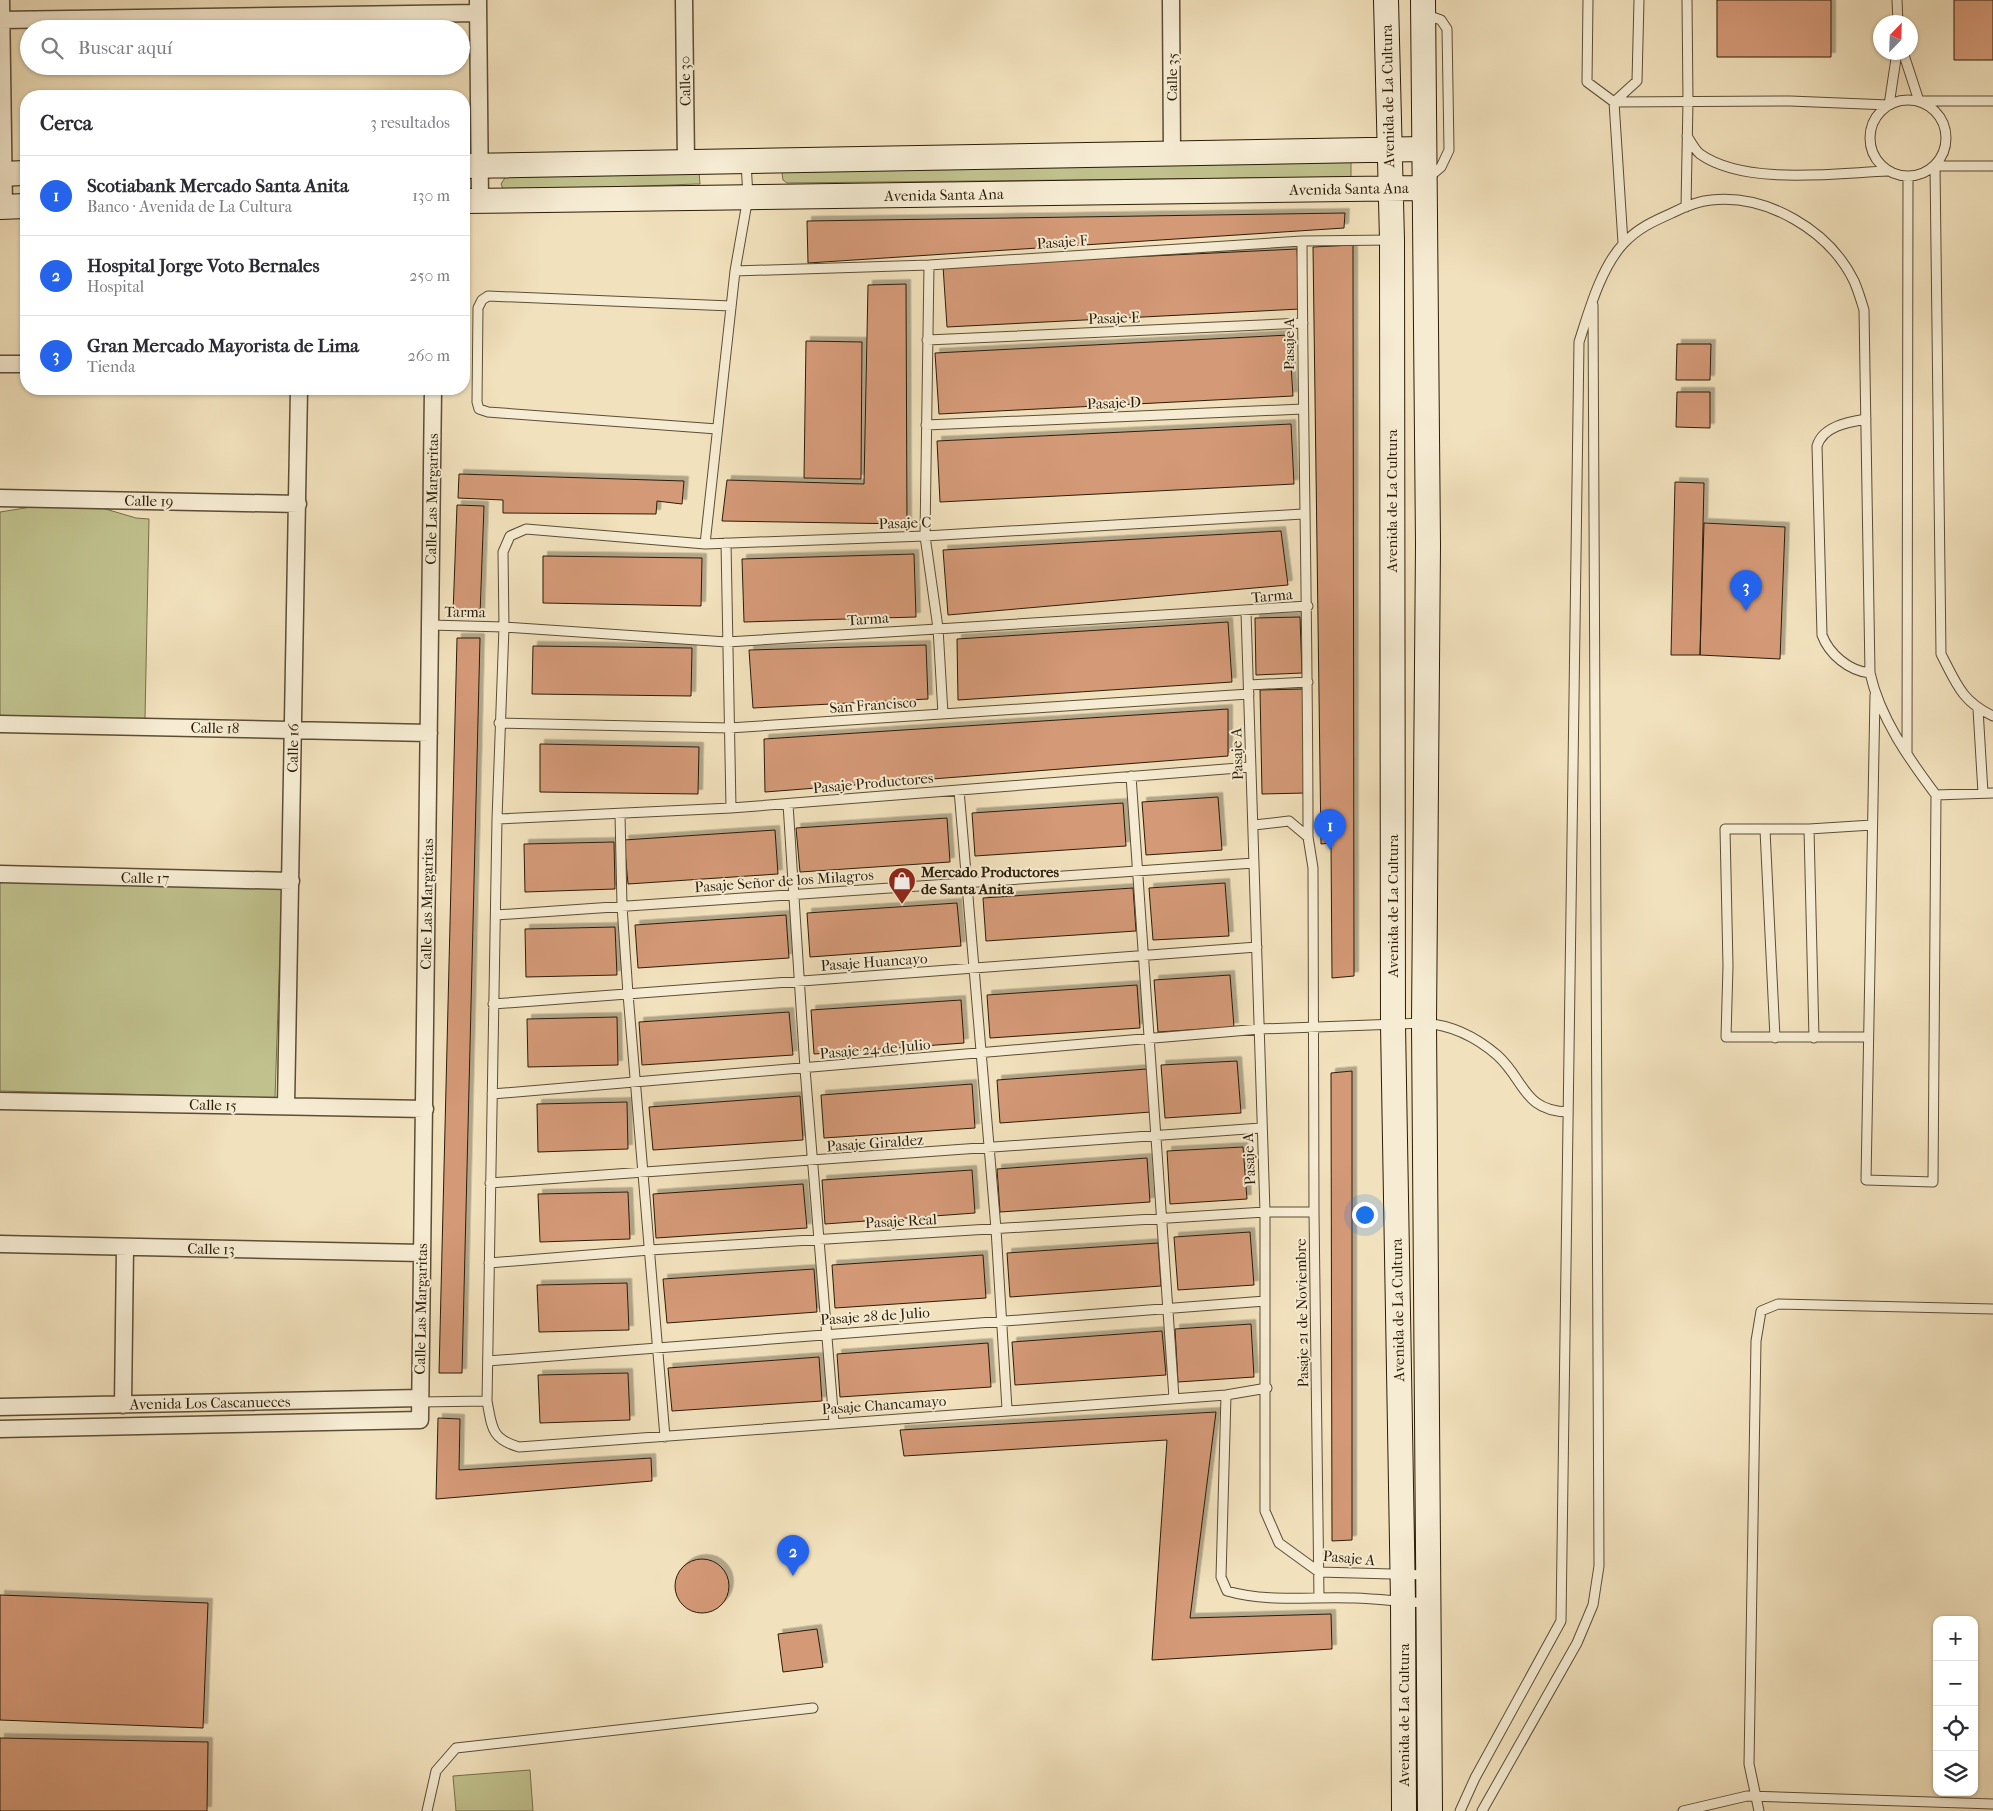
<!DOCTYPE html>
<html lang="es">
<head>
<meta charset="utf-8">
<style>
	body { margin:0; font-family:"IM FELL French Canon",serif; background:#f7f7f7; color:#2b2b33 }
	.controls { position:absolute; right:15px; bottom:15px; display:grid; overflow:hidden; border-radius:10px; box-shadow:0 1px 4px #0004 }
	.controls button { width:45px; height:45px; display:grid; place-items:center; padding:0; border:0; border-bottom:1px solid #e1e1e2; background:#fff; color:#2b2b33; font:25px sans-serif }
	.compass { position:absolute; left:1873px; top:15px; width:45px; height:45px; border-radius:50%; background:#fff; box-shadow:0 1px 4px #0004; rotate:23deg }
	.you { position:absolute; left:1364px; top:1214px; width:18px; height:18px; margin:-12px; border:4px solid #fff; border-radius:50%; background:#1a73e8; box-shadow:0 0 0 8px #1a73e833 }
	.badge { display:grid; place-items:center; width:32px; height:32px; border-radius:50%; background:#2563eb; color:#fff; font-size:16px; font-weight:700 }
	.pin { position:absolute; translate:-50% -41px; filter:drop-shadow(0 1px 2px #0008) }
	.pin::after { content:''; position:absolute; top:26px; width:18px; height:15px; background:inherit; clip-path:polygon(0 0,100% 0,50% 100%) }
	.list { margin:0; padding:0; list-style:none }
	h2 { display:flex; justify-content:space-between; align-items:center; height:65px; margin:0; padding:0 20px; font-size:21px }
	h2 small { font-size:16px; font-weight:400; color:#7c7c81 }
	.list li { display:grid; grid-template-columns:32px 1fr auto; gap:15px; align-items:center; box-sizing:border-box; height:80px; padding:0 20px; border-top:1px solid #e1e1e2 }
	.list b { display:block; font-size:19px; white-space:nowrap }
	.list p { margin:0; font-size:16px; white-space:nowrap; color:#7c7c81 }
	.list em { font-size:16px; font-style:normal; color:#7c7c81 }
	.icon { flex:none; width:28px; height:28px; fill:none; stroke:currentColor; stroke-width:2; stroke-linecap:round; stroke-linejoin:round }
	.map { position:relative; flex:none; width:1993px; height:1811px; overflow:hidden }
	.search { position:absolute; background:#fff; box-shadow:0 1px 4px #0004; left:20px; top:20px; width:450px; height:55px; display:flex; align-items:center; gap:12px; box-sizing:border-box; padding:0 18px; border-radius:28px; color:#7c7c81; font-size:19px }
	.panel { position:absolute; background:#fff; box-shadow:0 1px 4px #0004; left:20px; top:90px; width:450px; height:305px; border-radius:20px }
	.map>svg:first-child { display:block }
	.green { fill:#c0c18d; stroke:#766e4a }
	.building { fill:#d49977; stroke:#2b1c08; filter:url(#shadow) }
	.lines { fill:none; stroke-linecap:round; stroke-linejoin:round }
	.lane-casing { stroke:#5c4d35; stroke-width:11 }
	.street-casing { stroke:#5c4d35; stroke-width:19 }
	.secondary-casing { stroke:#2b1c08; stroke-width:26 }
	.lane { stroke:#f6ecd3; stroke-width:9 }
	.street { stroke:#f6ecd3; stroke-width:16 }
	.secondary { stroke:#f6ecd3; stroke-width:24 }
	.labels { text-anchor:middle; stroke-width:4; stroke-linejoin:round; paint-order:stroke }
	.street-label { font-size:15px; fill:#2b1c08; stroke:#f6ecd3 }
	.poi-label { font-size:15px; font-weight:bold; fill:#2b1c08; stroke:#f6ecd3; text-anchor:start }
</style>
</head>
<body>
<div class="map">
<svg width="1993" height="1811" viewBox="0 0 1993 1811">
	<defs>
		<filter id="shadow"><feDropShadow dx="4.5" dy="-4.5" stdDeviation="0" flood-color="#0004"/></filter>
	</defs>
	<rect width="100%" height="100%" fill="#f1e1bc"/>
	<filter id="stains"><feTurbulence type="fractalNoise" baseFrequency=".004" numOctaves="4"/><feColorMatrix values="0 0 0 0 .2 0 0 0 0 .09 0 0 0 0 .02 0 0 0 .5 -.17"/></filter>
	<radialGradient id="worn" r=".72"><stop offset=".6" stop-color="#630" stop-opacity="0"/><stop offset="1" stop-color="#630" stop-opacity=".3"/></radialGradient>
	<path class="green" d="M1351 161V177L787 183 783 180 782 173 788 168Z
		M699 172 700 184H696L507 191 503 189 501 184 506 176Z
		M75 500 136 518 149 519 145 718 123 727 0 716V512Z
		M0 878 282 888 275 1098 0 1091Z
		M530 1770 533 1811H456L453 1776Z"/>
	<path class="building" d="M1717 0H1831V57H1717Z
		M1954 0H1993V60H1954Z
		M1345 213 1344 228 808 263 807 221Z
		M1353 245 1354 976 1332 978 1331 843 1321 844 1313 247Z
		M1297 249 1300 309 947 327 943 266Z
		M906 284 907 524 722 521 727 480 864 484 868 285Z
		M1289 335 1293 396 939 414 935 353Z
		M806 341 862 342 861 479 804 478Z
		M1677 344H1711L1710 380H1676Z
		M1677 392H1710V428L1676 427Z
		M1291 424 1294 484 940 502 937 441Z
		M459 474 684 481 682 504 657 501 656 514 503 513V500L458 498Z
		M1675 482 1704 483 1700 655H1671Z
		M457 505 484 506 480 615 453 614Z
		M1704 523 1785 527 1780 659 1700 655Z
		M1281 531 1288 585 948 615 943 550Z
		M914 554 916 617 744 622 742 559Z
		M543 556 702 558 701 606 543 603Z
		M1300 617 1302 673 1256 675 1255 618Z
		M1228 622 1232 682 958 700 957 639Z
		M457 638H480L462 1373H439Z
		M926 645 928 699 753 708 749 650Z
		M533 646 692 648 691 696 532 694Z
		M1303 689 1306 793 1262 794 1260 690Z
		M1228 709V756L765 792 764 739Z
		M540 744 699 747 698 794 540 792Z
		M1218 797 1222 850 1146 855 1142 802Z
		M1123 803 1126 846 975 856 972 813Z
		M947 818 950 862 800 872 796 828Z
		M775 830 778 874 628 884 624 840Z
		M614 842 615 889 525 892 524 844Z
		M1225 883 1229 936 1153 940 1149 888Z
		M1133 888 1136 931 986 941 983 898Z
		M957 903 961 946 810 957 807 913Z
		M786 915 789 958 638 968 635 925Z
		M615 927 617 975 526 977 525 929Z
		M1230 975 1234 1027 1158 1032 1154 980Z
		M1137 985 1140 1028 990 1038 987 995Z
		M961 1000 964 1043 814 1054 811 1010Z
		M789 1012 793 1055 642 1065 639 1022Z
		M617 1017 618 1065 528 1067 527 1019Z
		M1237 1061 1241 1113 1165 1118 1161 1065Z
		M1147 1069 1151 1112 1000 1123 997 1080Z
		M1352 1071V1540L1332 1541 1331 1073Z
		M972 1084 975 1128 824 1138 821 1095Z
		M800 1096 803 1140 653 1150 649 1107Z
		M627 1102 628 1149 538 1152 537 1104Z
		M1243 1147 1247 1199 1170 1204 1167 1151Z
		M1147 1158 1150 1202 1000 1212 997 1169Z
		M972 1170 975 1213 825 1224 822 1180Z
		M803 1184 807 1228 656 1238 653 1194Z
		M628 1192 630 1239 540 1242 538 1194Z
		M1250 1232 1254 1285 1178 1290 1174 1237Z
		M1158 1243 1161 1286 1010 1297 1007 1253Z
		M983 1255 986 1298 835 1308 832 1265Z
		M814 1269 817 1312 667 1323 663 1279Z
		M627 1283 629 1330 539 1332 537 1285Z
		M1251 1324 1254 1377 1178 1382 1175 1329Z
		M1162 1331 1166 1375 1015 1385 1012 1342Z
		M988 1343 991 1387 840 1397 837 1354Z
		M819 1357 822 1401 672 1411 668 1368Z
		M628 1373 630 1420 540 1423 538 1375Z
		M1216 1412 1190 1618 1331 1614 1332 1649 1152 1660 1167 1440 904 1456 900 1430Z
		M438 1418 460 1419 459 1470 651 1458 652 1481 436 1499Z
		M675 1586a27 27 0 1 1 54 0a27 27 0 1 1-54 0Z
		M0 1595 208 1603 203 1728 0 1720Z
		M817 1629 823 1667 783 1672 778 1634Z
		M0 1738 208 1742 207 1811H0Z"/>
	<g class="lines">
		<defs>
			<path id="lane" d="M1588 0 1587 82 1614 102 1790 101 1889 105 1897 52
				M1897 0 1898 22
				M1424 14 1441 20 1447 29 1449 150 1441 167 1429 177
				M1903 52 1919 101H1993
				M1870 138a38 38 0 1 1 76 0a38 38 0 1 1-76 0Z
				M1614 102 1623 243
				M1614 102 1637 81 1639 0
				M1687 136C1691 142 1695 150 1700 154 1745 186 1836 173 1888 171
				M1993 166H1935L1941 654C1956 683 1962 702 1993 716
				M1686 207 1688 101 1687 0
				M1302 241C1303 439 1308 638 1308 837L1313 868 1314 1212 1319 1598
				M929 265 925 536 938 628 943 714
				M735 271 929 265 1302 241 1392 240
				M927 340 1303 323
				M1866 419C1849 422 1823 426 1817 446L1822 635C1829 654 1849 671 1870 673
				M926 425 1303 409
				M717 429 488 412 479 409 477 402 478 308 482 300 488 296 731 306
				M726 543 731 808
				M705 544 735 271 748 197 746 162
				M1246 612 1265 1212V1511L1279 1543 1319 1572 1428 1575
				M430 625 504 627 727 642 1308 606
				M1249 685 1308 682
				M1875 695 1866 1180 1933 1182 1936 795
				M1978 709 1983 793
				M499 723 729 728 1249 694
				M1907 752 1908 177
				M1131 776 1174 1398
				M959 790 996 1229 1007 1409
				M788 804 805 1069 834 1423
				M620 814 622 906 628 994 665 1437
				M497 819 731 808 1251 767
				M1254 825 1289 821 1308 837
				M1809 829 1814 1038
				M1765 830 1775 1038
				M496 915 1254 863
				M493 1004 1257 947
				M1868 1037H1726L1728 966 1725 829H1809L1872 825
				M492 1094 1260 1029 1424 1023C1452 1025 1476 1037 1497 1055 1525 1080 1523 1111 1568 1112
				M490 1183 1261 1128
				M489 1263 650 1250 1265 1212H1314
				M488 1361 1265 1301
				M1267 1388 1226 1395 519 1447C491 1439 492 1427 487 1401L497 819 504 627 503 552 510 536 526 529 705 544 925 536 1303 514
				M1226 1395 1221 1577 1227 1591C1269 1603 1312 1596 1355 1598 1379 1599 1404 1602 1428 1603
				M420 1402 487 1401
				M427 1811 436 1771 456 1748 813 1708
				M1460 1811 1475 1778 1561 1621 1579 342C1589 311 1601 267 1624 243 1638 228 1654 221 1672 213 1684 207 1698 201 1711 200 1767 194 1829 230 1854 281 1858 290 1861 300 1864 310L1870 673C1880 718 1909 759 1936 795L1993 793
				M1482 1811 1577 1643 1593 1605 1599 1566 1593 305
				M1683 1811 1747 1796 1993 1804
				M1759 1811 1749 1764 1756 1341 1761 1311 1778 1304 1993 1309"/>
			<path id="street" d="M1 0 4 207
				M478 0 480 200
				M684 0 686 162
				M1171 0 1172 154
				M1 20 478 13
				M0 364H26
				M0 498 298 504
				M0 724 429 733
				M0 874 291 881
				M0 1101 425 1109
				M286 1106 299 389
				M0 1244 422 1253
				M123 1405 125 1247
				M0 1407 420 1398
				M0 1429 420 1420 433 389"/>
			<path id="secondary" d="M1386 0 1392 240 1393 1025 1403 1601 1404 1811
				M1423 0 1428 545 1424 1023 1430 1811
				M464 166 1424 149
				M0 174 26 173
				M464 201 1424 188
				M0 207 26 206"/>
		</defs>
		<use href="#lane" class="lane-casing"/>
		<use href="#street" class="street-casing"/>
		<use href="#secondary" class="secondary-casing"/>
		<use href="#lane" class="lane"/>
		<use href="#street" class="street"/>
		<use href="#secondary" class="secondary"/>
	</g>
	<defs>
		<symbol id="shop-pin" viewBox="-11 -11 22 30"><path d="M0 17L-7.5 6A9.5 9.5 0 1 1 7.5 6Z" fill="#8f2418" stroke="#f6ecd3"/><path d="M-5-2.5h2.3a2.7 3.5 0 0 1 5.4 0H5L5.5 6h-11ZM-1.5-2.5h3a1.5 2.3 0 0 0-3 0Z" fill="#fff"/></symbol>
	</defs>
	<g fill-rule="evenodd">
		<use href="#shop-pin" x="886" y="865" width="32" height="43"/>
	</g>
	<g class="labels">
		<g class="street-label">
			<text transform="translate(1172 77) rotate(-90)" y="5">Calle 35</text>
			<text transform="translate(685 81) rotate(-91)" y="5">Calle 30</text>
			<text transform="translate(1388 96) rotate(-91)" y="5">Avenida de La Cultura</text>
			<text transform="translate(1349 189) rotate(-1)" y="5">Avenida Santa Ana</text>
			<text transform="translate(944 195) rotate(-1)" y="5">Avenida Santa Ana</text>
			<text transform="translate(1062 242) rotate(-4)" y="5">Pasaje F</text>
			<text transform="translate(1114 318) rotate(-2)" y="5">Pasaje E</text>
			<text transform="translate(1289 344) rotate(-90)" y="5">Pasaje A</text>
			<text transform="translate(1114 403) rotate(-2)" y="5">Pasaje D</text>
			<text transform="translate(432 499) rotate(-89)" y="5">Calle Las Margaritas</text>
			<text transform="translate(149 501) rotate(1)" y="5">Calle 19</text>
			<text transform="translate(1392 501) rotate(-90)" y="5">Avenida de La Cultura</text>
			<text transform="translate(905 523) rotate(-2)" y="5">Pasaje C</text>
			<text transform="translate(1272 596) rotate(-5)" y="5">Tarma</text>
			<text transform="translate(465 612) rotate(1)" y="5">Tarma</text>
			<text transform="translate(868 619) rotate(-4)" y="5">Tarma</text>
			<text transform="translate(873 705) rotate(-4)" y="5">San Francisco</text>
			<text transform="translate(215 728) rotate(1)" y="5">Calle 18</text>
			<text transform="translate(293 748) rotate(-89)" y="5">Calle 16</text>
			<text transform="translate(1237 754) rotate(-92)" y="5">Pasaje A</text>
			<text transform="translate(873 783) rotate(-5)" y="5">Pasaje Productores</text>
			<text transform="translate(145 878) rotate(1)" y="5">Calle 17</text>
			<text transform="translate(784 881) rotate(-4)" y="5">Pasaje Señor de los Milagros</text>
			<text transform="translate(427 904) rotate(-89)" y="5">Calle Las Margaritas</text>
			<text transform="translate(1393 906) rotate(-90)" y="5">Avenida de La Cultura</text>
			<text transform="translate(874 962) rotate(-4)" y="5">Pasaje Huancayo</text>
			<text transform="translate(875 1049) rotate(-5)" y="5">Pasaje 24 de Julio</text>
			<text transform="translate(213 1105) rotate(1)" y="5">Calle 15</text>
			<text transform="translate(875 1143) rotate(-4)" y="5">Pasaje Giraldez</text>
			<text transform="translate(1249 1159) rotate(-93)" y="5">Pasaje A</text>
			<text transform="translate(901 1221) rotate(-3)" y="5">Pasaje Real</text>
			<text transform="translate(211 1249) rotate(1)" y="5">Calle 13</text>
			<text transform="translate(421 1309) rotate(-89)" y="5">Calle Las Margaritas</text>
			<text transform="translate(1398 1310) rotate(-91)" y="5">Avenida de La Cultura</text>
			<text transform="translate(1302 1313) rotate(-91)" y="5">Pasaje 21 de Noviembre</text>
			<text transform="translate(875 1316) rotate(-4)" y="5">Pasaje 28 de Julio</text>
			<text transform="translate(210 1403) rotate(-1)" y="5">Avenida Los Cascanueces</text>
			<text transform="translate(884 1405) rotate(-4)" y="5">Pasaje Chancamayo</text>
			<text transform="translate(1349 1558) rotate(5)" y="5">Pasaje A</text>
			<text transform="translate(1404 1715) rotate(-90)" y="5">Avenida de La Cultura</text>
		</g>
		<g class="poi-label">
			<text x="921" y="877">Mercado Productores<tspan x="921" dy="17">de Santa Anita</tspan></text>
		</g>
	</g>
	<rect width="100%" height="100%" filter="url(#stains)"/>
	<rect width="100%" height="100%" fill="url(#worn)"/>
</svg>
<div class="controls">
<button>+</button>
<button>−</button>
<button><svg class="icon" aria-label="locate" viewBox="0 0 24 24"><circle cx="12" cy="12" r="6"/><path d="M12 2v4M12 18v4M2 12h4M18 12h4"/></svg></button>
<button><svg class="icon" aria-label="layers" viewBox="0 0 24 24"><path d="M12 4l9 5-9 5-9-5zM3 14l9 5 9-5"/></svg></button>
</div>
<svg class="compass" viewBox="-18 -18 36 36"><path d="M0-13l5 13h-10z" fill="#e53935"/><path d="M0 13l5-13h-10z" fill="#7c7c81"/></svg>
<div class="you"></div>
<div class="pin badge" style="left:1330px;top:850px">1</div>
<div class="pin badge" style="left:793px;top:1576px">2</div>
<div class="pin badge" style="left:1746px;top:611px">3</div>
<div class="search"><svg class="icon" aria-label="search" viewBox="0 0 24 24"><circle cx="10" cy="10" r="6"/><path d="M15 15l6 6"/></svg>Buscar aquí</div>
<section class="panel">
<h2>Cerca<small>3 resultados</small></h2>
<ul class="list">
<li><span class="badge">1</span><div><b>Scotiabank Mercado Santa Anita</b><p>Banco · Avenida de La Cultura</p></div><em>130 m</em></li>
<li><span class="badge">2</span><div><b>Hospital Jorge Voto Bernales</b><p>Hospital</p></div><em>250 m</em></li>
<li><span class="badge">3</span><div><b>Gran Mercado Mayorista de Lima</b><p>Tienda</p></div><em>260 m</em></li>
</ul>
</section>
</div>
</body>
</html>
